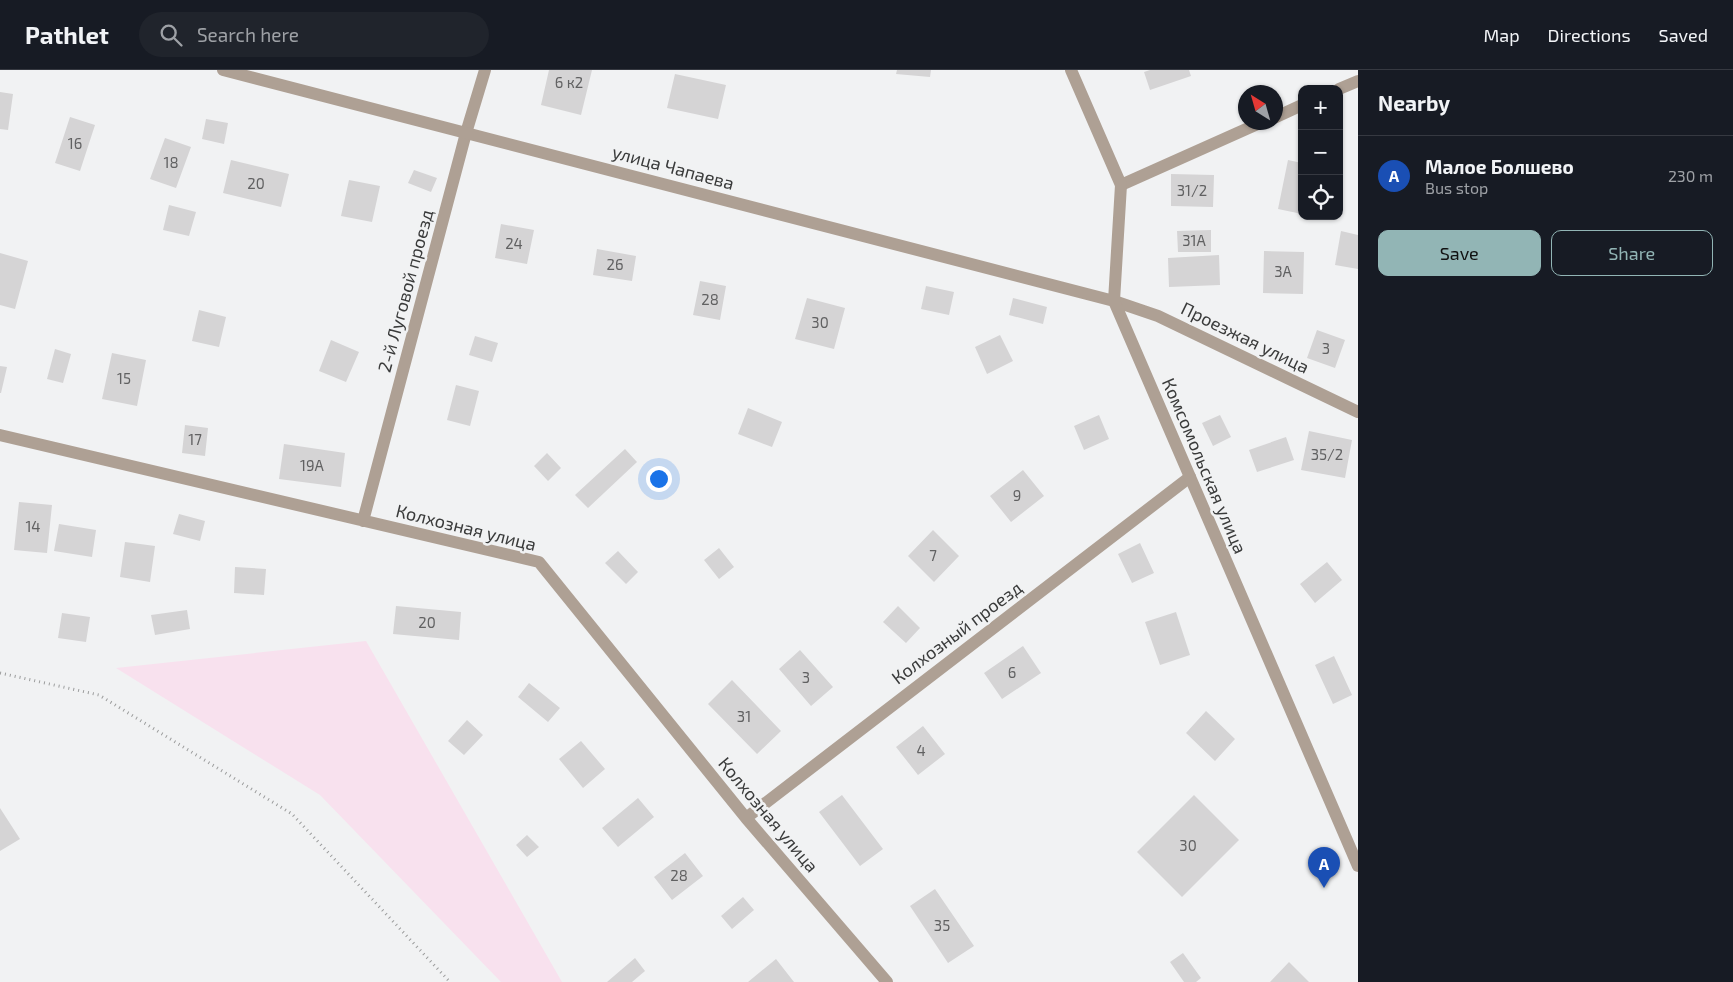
<!DOCTYPE html>
<html lang="en">
<head>
<meta charset="utf-8">
<style>
	body { margin:0; font-family:"Exo 2",sans-serif; background:#20242c; color:#f1f3f6 }
	.controls { position:absolute; right:15px; top:15px; display:grid; overflow:hidden; border-radius:10px; box-shadow:0 1px 4px #0004 }
	.controls button { width:45px; height:45px; display:grid; place-items:center; padding:0; border:0; border-bottom:1px solid #363941; background:#171b24; color:#f1f3f6; font:25px sans-serif }
	.compass { position:absolute; left:1238px; top:15px; width:45px; height:45px; border-radius:50%; background:#171b24; box-shadow:0 1px 4px #0004; rotate:323deg }
	.you { position:absolute; left:658px; top:408px; width:18px; height:18px; margin:-12px; border:4px solid #fff; border-radius:50%; background:#1a73e8; box-shadow:0 0 0 8px #1a73e833 }
	.badge { display:grid; place-items:center; width:32px; height:32px; border-radius:50%; background:#92b5b5; color:#fff; font-size:16px; font-weight:700 }
	.pin { position:absolute; translate:-50% -41px; filter:drop-shadow(0 1px 2px #0008) }
	.pin::after { content:''; position:absolute; top:26px; width:18px; height:15px; background:inherit; clip-path:polygon(0 0,100% 0,50% 100%) }
	.list { margin:0; padding:0; list-style:none }
	h2 { display:flex; justify-content:space-between; align-items:center; height:65px; margin:0; padding:0 20px; font-size:21px }
	h2 small { font-size:16px; font-weight:400; color:#9ea1a6 }
	.list li { display:grid; grid-template-columns:32px 1fr auto; gap:15px; align-items:center; box-sizing:border-box; height:80px; padding:0 20px; border-top:1px solid #363941 }
	.list b { display:block; font-size:19px; white-space:nowrap }
	.list p { margin:0; font-size:16px; white-space:nowrap; color:#9ea1a6 }
	.list em { font-size:16px; font-style:normal; color:#9ea1a6 }
	.actions { display:flex; gap:10px; padding:15px 20px }
	.actions a { flex:1; padding:11px 0; border:1px solid #92b5b5; border-radius:10px; text-align:center; font-size:18px; color:#92b5b5 }
	.actions .main { background:#92b5b5; color:#111 }
	.icon { flex:none; width:28px; height:28px; fill:none; stroke:currentColor; stroke-width:2; stroke-linecap:round; stroke-linejoin:round }
	.map { position:relative; flex:none; width:1358px; height:912px; overflow:hidden }
	header { display:flex; align-items:center; gap:30px; box-sizing:border-box; height:70px; padding:0 25px; background:#171b24; border-bottom:1px solid #363941 }
	header strong { font-size:24px }
	nav { display:flex; gap:28px; margin-inline-start:auto; font-size:18px }
	.search { width:350px; height:45px; background:#20242c; display:flex; align-items:center; gap:12px; box-sizing:border-box; padding:0 18px; border-radius:28px; color:#9ea1a6; font-size:19px }
	main { display:flex }
	aside { flex:1; background:#171b24 }
	.map>svg:first-child { display:block }
	.industrial { fill:#f8e1ee }
	.building { fill:#d5d4d5 }
	.lines { fill:none; stroke-linecap:round; stroke-linejoin:round }
	.path { stroke:#9b9c9c; stroke-width:3; stroke-dasharray:1 4; stroke-linecap:butt }
	.minor { stroke:#aea094; stroke-width:12 }
	.tertiary { stroke:#aea094; stroke-width:12 }
	.labels { text-anchor:middle; stroke-width:5; stroke-linejoin:round; paint-order:stroke }
	.number-label { font-size:15px; fill:#616162 }
	.street-label { font-size:18px; fill:#3a3b3b; stroke:#f1f2f3 }
</style>
</head>
<body>
<header>
<strong>Pathlet</strong>
<div class="search"><svg class="icon" aria-label="search" viewBox="0 0 24 24"><circle cx="10" cy="10" r="6"/><path d="M15 15l6 6"/></svg>Search here</div>
<nav><a>Map</a><a>Directions</a><a>Saved</a></nav>
</header>
<main>
<div class="map">
<svg width="1358" height="912" viewBox="0 0 1358 912">
	<rect width="100%" height="100%" fill="#f1f2f3"/>
	<path class="industrial" d="M366 571 562 912H501L320 725 116 598Z"/>
	<path class="building" d="M549 0H592L581 45 541 35Z
		M897 0H931L930 7 896 4Z
		M1150 0H1189L1191 6 1150 20 1144 2Z
		M675 4 726 15 718 49 667 38Z
		M0 22 13 24 8 60 0 59Z
		M70 47 95 55 80 101 55 93Z
		M206 49 228 53 224 74 202 69Z
		M165 68 191 77 176 118 150 109Z
		M231 90 289 104 281 137 223 123Z
		M1288 90 1302 93V144L1278 139Z
		M414 100 437 108 431 122 408 113Z
		M1171 104 1214 105 1213 137 1171 136Z
		M349 110 380 116 372 152 341 146Z
		M169 135 196 142 189 166 163 160Z
		M501 154 534 160 527 194 495 188Z
		M1211 160V182H1178L1177 161Z
		M1341 161 1358 165V199L1335 195Z
		M597 179 636 186 632 211 593 205Z
		M1264 181 1304 182 1303 224 1263 223Z
		M0 183 28 191 15 239 0 235Z
		M1219 185 1220 215 1169 217 1168 188Z
		M700 211 726 216 720 250 693 245Z
		M926 216 954 222 949 245 921 239Z
		M807 228 845 238 834 279 795 269Z
		M1013 228 1047 237 1043 254 1009 245Z
		M199 240 226 247 219 277 192 271Z
		M1317 260 1345 270 1335 298 1307 288Z
		M1000 265 1013 291 987 304 975 277Z
		M475 266 498 273 492 292 469 285Z
		M331 270 359 282 346 312 319 301Z
		M55 279 71 284 63 313 47 309Z
		M112 283 146 290 137 336 102 329Z
		M0 296 7 297 1 323H0Z
		M456 315 479 321 470 356 447 350Z
		M748 338 782 352 772 377 738 364Z
		M1099 345 1109 369 1084 380 1074 356Z
		M1220 345 1231 367 1213 376 1202 353Z
		M185 355 208 358 205 386 182 383Z
		M1309 361 1352 370 1345 408 1301 400Z
		M1286 367 1294 390 1257 402 1249 380Z
		M284 374 345 383 341 417 279 409Z
		M625 379 637 392 588 438 575 425Z
		M547 383 561 398 548 411 534 396Z
		M1023 400 1044 426 1011 452 990 426Z
		M19 432 52 435 47 483 14 480Z
		M179 444 205 451 200 471 173 464Z
		M59 454 96 460 92 487 54 481Z
		M933 460 959 486 934 512 908 486Z
		M125 472 155 476 150 512 120 507Z
		M1140 473 1154 503 1132 513 1118 484Z
		M719 478 734 497 719 509 704 490Z
		M618 481 638 502 626 514 605 493Z
		M1327 492 1342 510 1315 533 1300 514Z
		M235 497 266 499 264 525 234 523Z
		M396 536 461 542 459 570 393 564Z
		M898 536 920 558 906 573 883 552Z
		M187 540 190 559 155 565 151 545Z
		M1176 542 1190 585 1160 595 1145 552Z
		M62 543 90 547 86 572 58 568Z
		M1023 576 1041 603 1002 629 984 603Z
		M800 580 833 617 811 636 779 599Z
		M1334 586 1352 625 1333 634 1315 595Z
		M732 610 781 661 757 684 708 634Z
		M529 613 560 638 548 652 518 627Z
		M1206 641 1235 669 1215 691 1186 663Z
		M467 650 483 665 464 685 448 671Z
		M923 656 945 684 918 705 896 677Z
		M581 671 605 699 583 718 559 689Z
		M842 725 883 779 860 796 819 742Z
		M1194 725 1239 770 1182 827 1137 782Z
		M638 728 654 747 618 777 602 758Z
		M0 738 20 769 0 781Z
		M527 765 539 777 527 787 516 775Z
		M685 783 703 806 672 830 654 807Z
		M935 819 974 876 948 893 910 836Z
		M743 827 754 840 732 859 721 846Z
		M1183 883 1201 908 1196 912H1184L1170 892Z
		M635 888 645 901 632 912H607Z
		M776 889 794 912H748Z
		M1289 892 1309 912H1270Z"/>
	<g class="lines">
		<path class="path" d="M0 603 99 625 292 744 450 912"/>
		<path class="minor" d="M1339 19 1358 11
			M1276 47 1302 35
			M1121 115 1262 52
			M1114 231 1158 246 1358 342
			M0 365 539 492 746 748 887 912
			M363 451 466 63 485 0
			M746 748 1190 407"/>
		<path class="tertiary" d="M223 0 1114 231
			M1071 0 1121 115 1114 231 1358 796"/>
	</g>
	<g class="labels">
		<g class="number-label">
			<text x="569" y="18">6 к2</text>
			<text x="75" y="79">16</text>
			<text x="171" y="98">18</text>
			<text x="256" y="119">20</text>
			<text x="1192" y="126">31/2</text>
			<text x="1194" y="176">31А</text>
			<text x="514" y="179">24</text>
			<text x="615" y="200">26</text>
			<text x="1283" y="207">3А</text>
			<text x="710" y="235">28</text>
			<text x="820" y="258">30</text>
			<text x="1326" y="284">3</text>
			<text x="124" y="314">15</text>
			<text x="195" y="375">17</text>
			<text x="1327" y="390">35/2</text>
			<text x="312" y="401">19А</text>
			<text x="1017" y="431">9</text>
			<text x="33" y="462">14</text>
			<text x="933" y="491">7</text>
			<text x="427" y="558">20</text>
			<text x="1012" y="608">6</text>
			<text x="806" y="613">3</text>
			<text x="744" y="652">31</text>
			<text x="921" y="686">4</text>
			<text x="1188" y="781">30</text>
			<text x="679" y="811">28</text>
			<text x="942" y="861">35</text>
		</g>
		<g class="street-label">
			<text transform="translate(673 98) rotate(15)" y="6">улица Чапаева</text>
			<text transform="translate(406 221) rotate(-75)" y="6">2-й Луговой проезд</text>
			<text transform="translate(1245 268) rotate(26)" y="6">Проезжая улица</text>
			<text transform="translate(1204 396) rotate(67)" y="6">Комсомольская улица</text>
			<text transform="translate(466 458) rotate(14)" y="6">Колхозная улица</text>
			<text transform="translate(957 563) rotate(-37)" y="6">Колхозный проезд</text>
			<text transform="translate(768 745) rotate(50)" y="6">Колхозная улица</text>
		</g>
	</g>
</svg>
<div class="controls">
<button>+</button>
<button>−</button>
<button><svg class="icon" aria-label="locate" viewBox="0 0 24 24"><circle cx="12" cy="12" r="6"/><path d="M12 2v4M12 18v4M2 12h4M18 12h4"/></svg></button>
</div>
<svg class="compass" viewBox="-18 -18 36 36"><path d="M0-13l5 13h-10z" fill="#e53935"/><path d="M0 13l5-13h-10z" fill="#9ea1a6"/></svg>
<div class="you"></div>
<div class="pin badge" style="left:1324px;top:818px;background:#1a4fb4">A</div>
</div>
<aside>
<h2>Nearby<small></small></h2>
<ul class="list">
<li><span class="badge" style="background:#1a4fb4">A</span><div><b>Малое Болшево</b><p>Bus stop</p></div><em>230 m</em></li>
</ul>
<div class="actions"><a class="main">Save</a><a>Share</a></div>
</aside>
</main>
</body>
</html>
